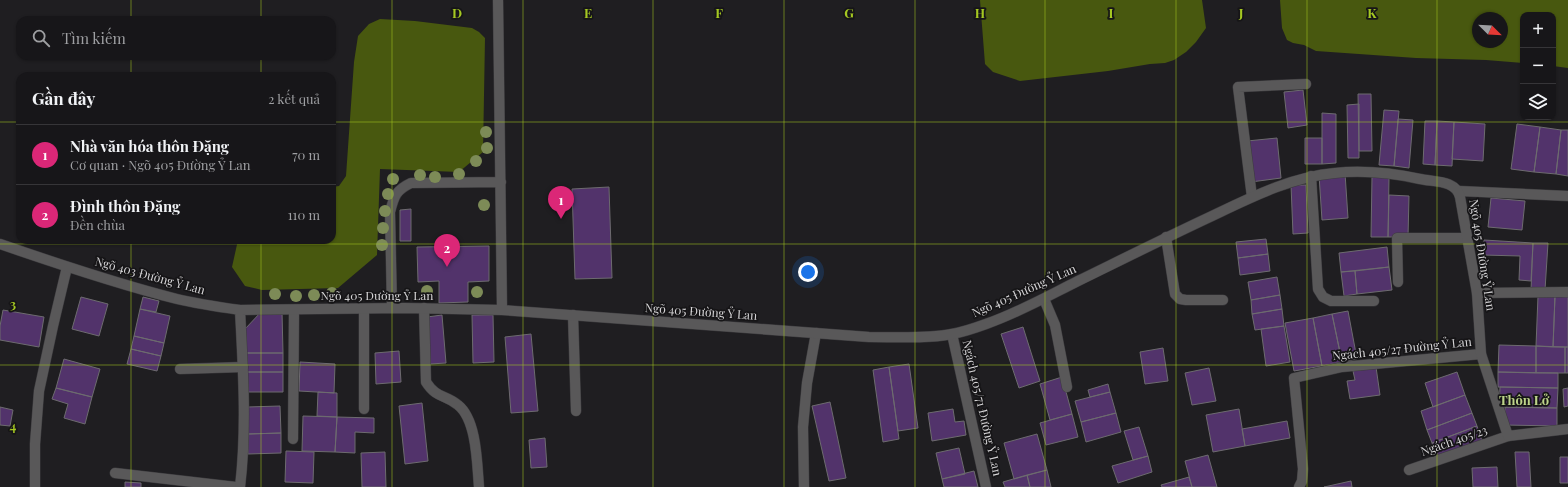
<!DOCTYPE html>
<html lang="vi">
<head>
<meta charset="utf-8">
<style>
	body { margin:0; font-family:"Playfair Display",serif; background:#201f22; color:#f1f3f6 }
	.controls { position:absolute; right:12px; top:12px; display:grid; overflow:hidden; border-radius:8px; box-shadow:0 1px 3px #0004 }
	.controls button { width:36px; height:36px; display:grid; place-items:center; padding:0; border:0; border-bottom:1px solid #363538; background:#171619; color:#f1f3f6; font:20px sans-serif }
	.compass { position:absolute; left:1472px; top:12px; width:36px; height:36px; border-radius:50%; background:#171619; box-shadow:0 1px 3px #0004; rotate:114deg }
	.you { position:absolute; left:808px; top:272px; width:14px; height:14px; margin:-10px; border:3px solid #fff; border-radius:50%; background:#1a73e8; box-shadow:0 0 0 6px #1a73e833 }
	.badge { display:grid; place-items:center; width:26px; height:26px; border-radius:50%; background:#db2777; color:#fff; font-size:13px; font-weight:700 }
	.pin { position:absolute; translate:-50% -33px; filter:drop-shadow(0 1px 2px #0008) }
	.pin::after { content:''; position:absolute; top:21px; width:14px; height:12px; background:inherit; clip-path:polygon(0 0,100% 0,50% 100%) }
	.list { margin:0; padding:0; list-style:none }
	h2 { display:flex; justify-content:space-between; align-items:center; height:52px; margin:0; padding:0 16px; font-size:17px }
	h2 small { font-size:13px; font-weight:400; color:#9e9fa2 }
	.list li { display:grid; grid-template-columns:26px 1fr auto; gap:12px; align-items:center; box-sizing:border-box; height:60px; padding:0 16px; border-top:1px solid #363538 }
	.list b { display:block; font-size:15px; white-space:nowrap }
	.list p { margin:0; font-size:13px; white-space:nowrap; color:#9e9fa2 }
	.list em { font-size:13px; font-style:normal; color:#9e9fa2 }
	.icon { flex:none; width:22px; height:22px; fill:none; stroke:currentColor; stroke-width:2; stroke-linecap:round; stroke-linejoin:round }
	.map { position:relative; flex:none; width:1568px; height:487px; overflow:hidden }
	.search { position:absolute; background:#171619; box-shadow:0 1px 3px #0004; left:16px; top:16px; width:320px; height:44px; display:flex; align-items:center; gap:10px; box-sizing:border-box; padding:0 14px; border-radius:12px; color:#9e9fa2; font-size:15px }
	.panel { position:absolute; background:#171619; box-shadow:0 1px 3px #0004; left:16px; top:72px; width:320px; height:172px; border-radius:12px }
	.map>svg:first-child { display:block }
	.water { fill:#48580f; fill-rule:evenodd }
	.building { fill:#52336b; stroke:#6d6b6f }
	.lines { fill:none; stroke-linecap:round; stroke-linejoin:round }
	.lane-casing { stroke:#3c3b3e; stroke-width:11 }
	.street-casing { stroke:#3c3b3e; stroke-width:11 }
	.lane { stroke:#595859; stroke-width:10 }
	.street { stroke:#595859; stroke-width:10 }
	.tree { fill:#7d8b57 }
	.grid { fill:none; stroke:#a5c822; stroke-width:1; stroke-opacity:0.55 }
	.labels { text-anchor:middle; stroke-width:3.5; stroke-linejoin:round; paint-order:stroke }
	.street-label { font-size:12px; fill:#d5d4d6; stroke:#161517 }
	.neighbourhood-label { font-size:13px; font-weight:bold; fill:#bed48a; stroke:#161517 }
	.grid-label { font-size:13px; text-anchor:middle; font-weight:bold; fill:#a5c822; stroke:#161517; stroke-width:3.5; stroke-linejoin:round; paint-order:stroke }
</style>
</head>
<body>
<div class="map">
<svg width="1568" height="487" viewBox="0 0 1568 487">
	<rect width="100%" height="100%" fill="#1f1e21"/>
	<path class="water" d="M980 0H1202L1206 28 1196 42 1186 52 1174 60 1165 63 1150 64 1108 71 1020 81 993 72 985 64Z
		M1280 0H1568V68L1553 66V15H1523V63L1486 60 1416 58 1316 51 1304 45 1293 43 1287 40 1282 28ZM1478 18H1502V42H1478Z
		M380 19 415 21 472 28 479 32 485 38 483 152 459 172 380 169 377 255 338 288 262 290 245 286 232 267 238 240H332V187L339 186 346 176 354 62 358 36 369 24Z"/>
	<path class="building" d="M1303 90 1307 125 1288 128 1284 92Z
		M1358 94H1371L1372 151H1359Z
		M1359 104V158H1348L1347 105Z
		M1384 110 1399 111 1394 166 1379 165Z
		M1322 113 1336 114V163L1322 164Z
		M1398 119 1413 120 1409 168 1394 166Z
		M1425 121H1437L1435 165 1423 164Z
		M1437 121 1454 122 1452 166 1435 165Z
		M1454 122 1485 124 1483 161 1452 159Z
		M1517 124 1540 127 1534 172 1511 169Z
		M1540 127 1561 130 1556 174 1534 172Z
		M1561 130H1568V176L1556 174Z
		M1277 138 1281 178 1251 182 1247 141Z
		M1305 138H1322V164H1305Z
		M1345 173 1348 218 1322 220 1319 175Z
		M1372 177 1389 178 1388 237H1371Z
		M1291 185H1306L1308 233 1293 234Z
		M609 187 612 278 575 279 572 189Z
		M1389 195 1409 196 1408 237H1388Z
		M1491 198 1525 201 1522 230 1488 227Z
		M411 209V241H400V210Z
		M1266 239 1268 254 1238 258 1236 242Z
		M1484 240 1533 243 1531 281 1519 280 1520 256 1483 255Z
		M1533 243H1548L1545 290H1531Z
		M489 246V281L468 282V302L439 303V281L418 282 417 247Z
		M1387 247 1389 267 1341 272 1339 253Z
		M1268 254 1270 271 1240 275 1238 258Z
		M1389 267 1392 290 1357 294 1355 271Z
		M1355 271 1357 294 1344 296 1341 272Z
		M1277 277 1280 295 1251 300 1248 282Z
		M1280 295 1282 309 1252 314 1251 300Z
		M1538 296H1555L1553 347 1536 346Z
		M1555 296 1568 297V347H1553Z
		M81 297 108 304 99 336 72 329Z
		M143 297 159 301 156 312 140 309Z
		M140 309 170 316 164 343 134 336Z
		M1282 309 1284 326 1255 330 1252 314Z
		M3 310 44 317 39 347 0 340V326Z
		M1348 311 1357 359 1342 362 1332 314Z
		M261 312H282L283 353H245V329Z
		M1332 314 1342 362 1322 366 1313 318Z
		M442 315 446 363 430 364 427 317Z
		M472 315H493L494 362 473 363Z
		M1313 318 1322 366 1294 371 1285 323Z
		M1284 326 1290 362 1266 366 1261 329Z
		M1023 327 1040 381 1019 388 1001 334Z
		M531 334 538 411 511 413 505 337Z
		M134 336 164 343 161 356 131 349Z
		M1499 345 1536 346V373L1498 372Z
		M1536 346 1565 347V373H1536Z
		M1565 347H1568V373H1565Z
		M1163 348 1168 381 1145 384 1140 352Z
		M131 349 161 356 157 371 127 364Z
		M399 351 401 382 376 384 375 353Z
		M245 353H283V372H245Z
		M64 359 100 369 92 397 56 388Z
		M300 362 335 364 334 393 299 391Z
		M909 364 918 428 898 431 889 367Z
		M889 367 899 439 883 442 873 370Z
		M1376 367 1380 395 1350 399 1347 381 1355 380 1353 371Z
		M1209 368 1216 401 1192 405 1185 373Z
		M245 372H283V392H246Z
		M1457 372 1465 395 1433 407 1425 383Z
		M1498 372 1558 373V388L1498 387Z
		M1062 377 1072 414 1050 420 1040 384Z
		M1108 384 1110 392 1090 397 1088 390Z
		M1500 387 1558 388 1557 408 1499 407Z
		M56 388 92 397 85 424 64 418 68 404 52 399Z
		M1568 388V406L1564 407 1563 389Z
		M318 392 337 393V417L317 416Z
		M1110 392 1116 413 1081 422 1075 401Z
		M1465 395 1472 413 1427 430 1421 411Z
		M830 402 846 478 829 481 812 406Z
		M422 403 428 461 405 464 399 406Z
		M280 406 281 433 248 434 247 407Z
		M0 407 13 410 10 426 0 425Z
		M1505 407 1557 408V426L1504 425Z
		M953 409 955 422 964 421 966 435 932 441 928 413Z
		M1239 409 1245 446 1213 452 1206 415Z
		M1116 413 1121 432 1086 442 1081 422Z
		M1472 413 1477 426 1432 443 1427 430Z
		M1072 414 1078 437 1046 445 1040 423Z
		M303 416 337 417 335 452 302 451Z
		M337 417 374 418V433L355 432V453L335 452Z
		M1287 421 1290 438 1245 446 1242 429Z
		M1477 426 1482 441 1437 457 1432 443Z
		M1139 427 1148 456 1133 460 1124 431Z
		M281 433V453L248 454V434Z
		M1037 434 1047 470 1014 479 1004 443Z
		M545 438 547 467 531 468 529 440Z
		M959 448 965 474 942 479 936 453Z
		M286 451 314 452 313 483 285 482Z
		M385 452 386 487H362L361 453Z
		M1515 452H1529L1531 487H1517Z
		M1208 455 1217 487H1192L1185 461Z
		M1148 456 1152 472 1118 483 1112 466Z
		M1560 457H1568V483H1560Z
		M1497 467 1498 487H1473L1472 468Z
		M1047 470 1051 487H1030L1027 475Z
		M974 471 978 487H944L942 479Z
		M1027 475 1030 487H1005L1003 482Z
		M1189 477 1192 487H1162L1161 485Z
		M1351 481 1352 487H1324Z
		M125 482 141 483V487H125Z"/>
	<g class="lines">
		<defs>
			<path id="lane" d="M1311 176 1318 289 1323 297 1331 301H1374
				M1459 191 1568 196
				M1252 197 1238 87 1306 84
				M1166 237 1175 294 1180 299 1186 300H1223
				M1398 282 1397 238H1467
				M1477 293 1568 292
				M1044 299 1055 325 1067 387
				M424 308 426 382C437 399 445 394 458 405 477 420 477 464 479 487
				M364 309V409
				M573 315 576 411
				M952 334 986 487
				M180 369 243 367
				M293 439 294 310
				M1409 470 1508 436
				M115 473 236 487
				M35 487V444L39 391 53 326 67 267
				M804 487 803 427 807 383 816 333
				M1299 487 1302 481 1303 469 1294 378 1342 367 1481 354"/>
			<path id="street" d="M498 0 502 310
				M0 244C58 264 117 284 177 299 198 304 219 307 240 310 243 369 247 428 240 487
				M392 308 390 212C394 196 396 190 411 183L501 182
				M240 310 404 308 502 310 869 337C896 337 925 339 952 334 963 332 975 328 986 324 1018 313 1048 296 1078 281 1123 259 1167 237 1212 216 1252 197 1291 177 1335 173 1364 170 1392 173 1420 179 1435 182 1456 180 1460 197L1477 293 1481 354 1508 436 1568 429"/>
		</defs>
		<use href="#lane" class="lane-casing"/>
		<use href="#street" class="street-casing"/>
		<use href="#lane" class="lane"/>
		<use href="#street" class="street"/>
	</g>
	<g class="tree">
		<circle cx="486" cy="132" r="6"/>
		<circle cx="487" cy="148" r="6"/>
		<circle cx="476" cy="161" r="6"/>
		<circle cx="459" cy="174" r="6"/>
		<circle cx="420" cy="175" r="6"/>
		<circle cx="435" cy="177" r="6"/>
		<circle cx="393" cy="179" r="6"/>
		<circle cx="388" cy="194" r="6"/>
		<circle cx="484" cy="205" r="6"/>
		<circle cx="385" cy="211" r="6"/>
		<circle cx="383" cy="228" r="6"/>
		<circle cx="382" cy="245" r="6"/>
		<circle cx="427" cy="291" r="6"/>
		<circle cx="477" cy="292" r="6"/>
		<circle cx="332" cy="293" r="6"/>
		<circle cx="275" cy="294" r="6"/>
		<circle cx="314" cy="295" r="6"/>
		<circle cx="296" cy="296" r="6"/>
	</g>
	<path class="grid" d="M131 0V20M261 0V20M392 0V487M523 0V487M653 0V487M784 0V487M915 0V487M1045 0V487M1176 0V487M1307 0V487M1437 0V487M131 56V76M261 56V76M0 122H20M332 122H1568M131 240V487M261 240V487M0 244H1568M0 365H1568"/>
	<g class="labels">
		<g class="street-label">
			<text transform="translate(1482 255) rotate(81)" y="4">Ngõ 405 Đường Ỷ Lan</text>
			<text transform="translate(150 276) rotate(15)" y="4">Ngõ 403 Đường Ỷ Lan</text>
			<text transform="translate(1024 291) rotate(-24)" y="4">Ngõ 405 Đường Ỷ Lan</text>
			<text x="377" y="300">Ngõ 405 Đường Ỷ Lan</text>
			<text transform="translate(701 312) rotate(4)" y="4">Ngõ 405 Đường Ỷ Lan</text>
			<text transform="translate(1402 349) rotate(-6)" y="4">Ngách 405/27 Đường Ỷ Lan</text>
			<text transform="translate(982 408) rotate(77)" y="4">Ngách 405/71 Đường Ỷ Lan</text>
			<text transform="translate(1454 441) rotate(-19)" y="4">Ngách 405/23</text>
		</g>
		<g class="neighbourhood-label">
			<text x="1524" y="405">Thôn Lở</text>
		</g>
	</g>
	<g class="grid-label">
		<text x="457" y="18">D</text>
		<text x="588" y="18">E</text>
		<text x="719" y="18">F</text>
		<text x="849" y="18">G</text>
		<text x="980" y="18">H</text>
		<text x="1111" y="18">I</text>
		<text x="1241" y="18">J</text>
		<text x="1372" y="18">K</text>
		<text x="13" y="309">3</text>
		<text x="13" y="431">4</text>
	</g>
</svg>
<div class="controls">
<button>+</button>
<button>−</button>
<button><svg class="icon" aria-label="layers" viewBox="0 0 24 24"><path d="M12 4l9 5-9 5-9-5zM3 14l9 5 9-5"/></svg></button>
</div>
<svg class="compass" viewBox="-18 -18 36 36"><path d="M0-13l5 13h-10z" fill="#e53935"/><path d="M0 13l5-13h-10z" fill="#9e9fa2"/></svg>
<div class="you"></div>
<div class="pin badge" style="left:561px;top:219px">1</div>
<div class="pin badge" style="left:447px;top:267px">2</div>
<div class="search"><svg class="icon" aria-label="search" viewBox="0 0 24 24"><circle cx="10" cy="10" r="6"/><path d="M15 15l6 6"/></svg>Tìm kiếm</div>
<section class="panel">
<h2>Gần đây<small>2 kết quả</small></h2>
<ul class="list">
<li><span class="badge">1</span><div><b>Nhà văn hóa thôn Đặng</b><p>Cơ quan · Ngõ 405 Đường Ỷ Lan</p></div><em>70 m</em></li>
<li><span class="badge">2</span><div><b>Đình thôn Đặng</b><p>Đền chùa</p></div><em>110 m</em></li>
</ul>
</section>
</div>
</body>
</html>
